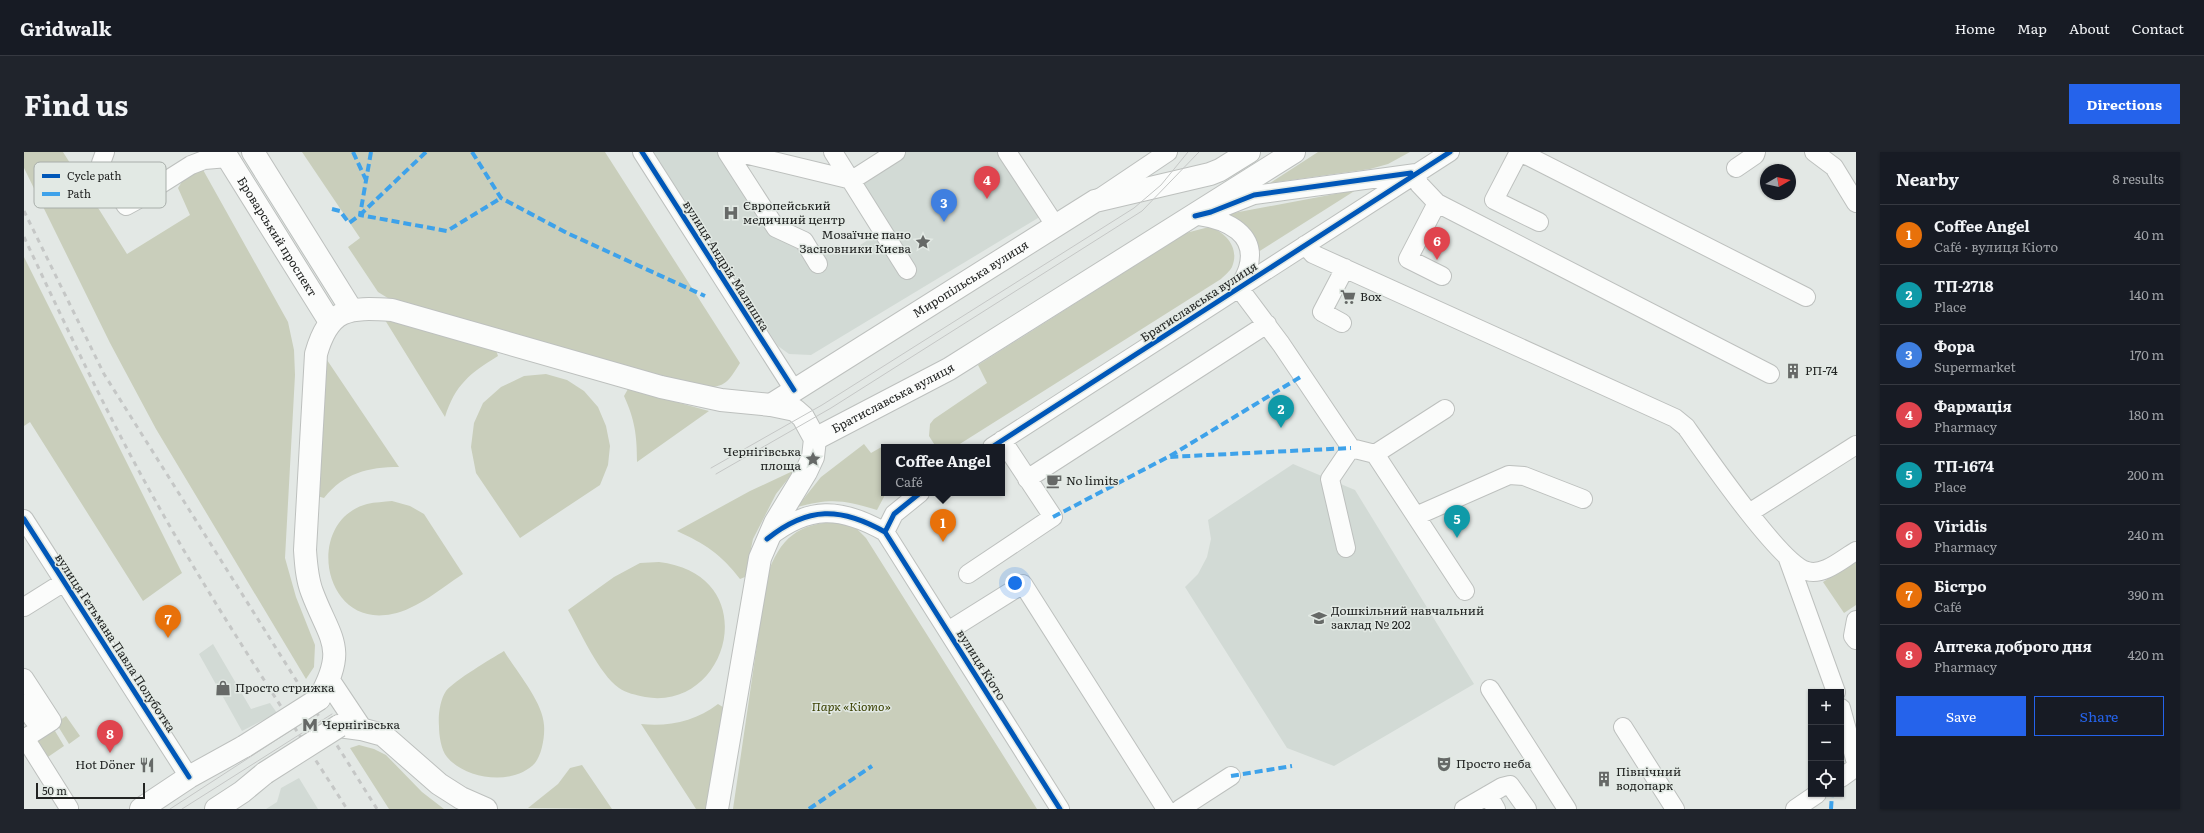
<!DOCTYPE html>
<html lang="en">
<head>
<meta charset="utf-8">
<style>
	body { margin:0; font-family:Literata,serif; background:#20242c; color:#f1f3f6 }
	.controls { position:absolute; right:12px; bottom:12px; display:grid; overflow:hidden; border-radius:0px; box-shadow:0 1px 3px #0004 }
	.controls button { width:36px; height:36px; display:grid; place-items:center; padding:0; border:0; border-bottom:1px solid #363941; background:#171b24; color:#f1f3f6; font:20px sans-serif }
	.compass { position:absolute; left:1736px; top:12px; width:36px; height:36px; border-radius:50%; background:#171b24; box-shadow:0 1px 3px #0004; rotate:81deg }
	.scale { position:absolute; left:12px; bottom:10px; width:109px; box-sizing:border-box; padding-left:4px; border:2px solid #222423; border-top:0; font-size:11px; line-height:14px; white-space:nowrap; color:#222423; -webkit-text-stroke:3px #e2e9e4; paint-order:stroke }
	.you { position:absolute; left:991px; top:431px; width:14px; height:14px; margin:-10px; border:3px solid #fff; border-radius:50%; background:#1a73e8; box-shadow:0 0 0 6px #1a73e833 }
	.badge { display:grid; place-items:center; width:26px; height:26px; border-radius:50%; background:#2563eb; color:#fff; font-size:13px; font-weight:700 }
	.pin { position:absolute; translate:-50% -33px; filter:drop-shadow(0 1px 2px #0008) }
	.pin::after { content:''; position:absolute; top:21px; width:14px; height:12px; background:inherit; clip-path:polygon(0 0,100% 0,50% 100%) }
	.popup { position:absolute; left:857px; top:292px; width:124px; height:52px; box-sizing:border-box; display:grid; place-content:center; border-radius:0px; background:#171b24; filter:drop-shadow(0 1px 3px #0005); font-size:13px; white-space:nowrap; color:#9ea1a6 }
	.popup b { font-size:15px; color:#f1f3f6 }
	.popup::after { content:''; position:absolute; left:50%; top:100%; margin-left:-8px; border:8px solid transparent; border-top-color:#171b24 }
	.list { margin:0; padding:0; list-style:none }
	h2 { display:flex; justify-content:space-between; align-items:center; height:52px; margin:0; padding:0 16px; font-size:17px }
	h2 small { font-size:13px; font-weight:400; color:#9ea1a6 }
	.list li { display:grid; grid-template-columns:26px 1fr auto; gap:12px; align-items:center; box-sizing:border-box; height:60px; padding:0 16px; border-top:1px solid #363941 }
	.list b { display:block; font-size:15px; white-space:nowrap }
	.list p { margin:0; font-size:13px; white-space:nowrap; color:#9ea1a6 }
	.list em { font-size:13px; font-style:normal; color:#9ea1a6 }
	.actions { display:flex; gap:8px; padding:12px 16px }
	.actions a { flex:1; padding:9px 0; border:1px solid #2563eb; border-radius:0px; text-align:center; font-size:14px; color:#2563eb }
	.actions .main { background:#2563eb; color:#fff }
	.icon { flex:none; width:22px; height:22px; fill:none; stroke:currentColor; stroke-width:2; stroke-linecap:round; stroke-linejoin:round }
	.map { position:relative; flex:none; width:1832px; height:657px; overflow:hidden; border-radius:0px }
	header { display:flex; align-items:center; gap:24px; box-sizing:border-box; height:56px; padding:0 20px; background:#171b24; border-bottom:1px solid #363941 }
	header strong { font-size:19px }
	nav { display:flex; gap:22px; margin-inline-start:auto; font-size:14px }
	.intro { display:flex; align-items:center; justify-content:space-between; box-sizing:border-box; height:96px; padding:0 24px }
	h1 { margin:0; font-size:28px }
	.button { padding:10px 18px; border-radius:0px; background:#2563eb; color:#fff; font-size:14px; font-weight:700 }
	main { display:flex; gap:24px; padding:0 24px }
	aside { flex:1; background:#171b24; border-radius:0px; box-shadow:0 1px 3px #0004 }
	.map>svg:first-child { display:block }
	.built { fill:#d2dad5 }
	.green { fill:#c9cebb }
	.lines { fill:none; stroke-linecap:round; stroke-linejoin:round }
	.minor-tunnel { stroke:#bcc1be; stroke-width:18; stroke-dasharray:18 9; stroke-linecap:butt }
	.minor-casing { stroke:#bdc0be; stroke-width:20 }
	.major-casing { stroke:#bdc0be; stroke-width:24 }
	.highway-casing { stroke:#bdc0be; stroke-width:24 }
	.minor { stroke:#fbfcfb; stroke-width:18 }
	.major { stroke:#fbfcfb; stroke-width:22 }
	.highway { stroke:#fbfcfb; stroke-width:22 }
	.tram { stroke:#c5c7c6; stroke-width:1 }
	.rail { stroke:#c5c7c6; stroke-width:3; stroke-dasharray:5 5; stroke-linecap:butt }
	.highway-bridge-casing { stroke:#bdc0be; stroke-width:24; stroke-linecap:butt }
	.highway-bridge { stroke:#fbfcfb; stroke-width:22 }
	.quiet { stroke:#3ea2ea; stroke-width:4; stroke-dasharray:8 4; stroke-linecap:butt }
	.cycleway-casing { stroke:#e2e9e4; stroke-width:8 }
	.cycleway { stroke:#0057b8; stroke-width:5 }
	.labels { text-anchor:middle; stroke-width:3; stroke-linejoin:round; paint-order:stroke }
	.poi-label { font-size:12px; fill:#222423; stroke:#e2e9e4; text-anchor:start }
	.street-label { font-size:12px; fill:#222423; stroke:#e2e9e4 }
	.park-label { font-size:12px; font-style:italic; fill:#3a4000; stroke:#e2e9e4 }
	.key { fill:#e2e9e4; stroke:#a8aeaa; stroke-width:1 }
	.key-label { font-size:11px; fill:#222423 }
</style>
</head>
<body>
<header>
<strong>Gridwalk</strong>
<nav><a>Home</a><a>Map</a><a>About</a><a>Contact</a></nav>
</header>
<div class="intro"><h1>Find us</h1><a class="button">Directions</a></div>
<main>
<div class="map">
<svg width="1832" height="657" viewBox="0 0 1832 657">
	<rect width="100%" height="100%" fill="#e3e8e5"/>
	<path class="built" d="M629 0H703L757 84 824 101 864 75 833 29 878 0H980L1019 63 787 203 765 202 754 194Z
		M1269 312 1331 338 1450 532 1310 614 1263 596 1161 435 1174 422 1183 405 1187 387 1184 368Z
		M189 492 227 557 246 551 253 561 218 579 175 502Z
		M275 626 294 657H242L253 650 257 636Z"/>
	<path class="green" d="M0 0H39L103 102 166 63 154 36 159 28 178 16 264 170 270 198 271 223 261 406 272 445 291 493 290 515 282 527 132 277 86 191 0 16Z
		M278 0H581L716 211C704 230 702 235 679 236L367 148 354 140 324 95 336 86Z
		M1294 0H1386L1364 12 1346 17 1246 31Z
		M1332 38 1231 102 1216 70 1204 62Z
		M1185 75C1202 80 1216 96 1208 115 1206 119 1200 124 1197 127L931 295H912L905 284 906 272 910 267 963 231 954 213 1162 81Z
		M0 105 158 421 119 449 6 270 0 274Z
		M366 164 471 195 474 204C446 221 431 233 421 265L361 168Z
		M303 208 375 315C344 315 320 321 300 346L293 344Z
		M522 222 543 228 560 239 574 255 582 274 586 294 584 313 576 333 496 386 452 321 447 295 450 271 459 251 477 235 500 224Z
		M604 237 685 259 613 310C613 284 611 268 600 244Z
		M840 292 847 301 861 293 862 295H860V341H862L853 358C820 348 807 346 773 355L797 325Z
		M771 318 752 342 729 387 721 425 716 427C697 402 681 392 653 379L726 339Z
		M368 349 386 354 400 362 439 422C417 436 394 457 368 462 298 477 280 369 343 352 351 350 360 350 368 349Z
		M814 370 830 374 842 386 1013 657H709L743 424C756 386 774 371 814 370Z
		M1832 408V453L1820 461 1799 430Z
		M635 410C742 423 705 560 621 545 612 543 602 541 595 536 575 522 556 479 544 458L590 425 616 411Z
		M480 499C492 519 519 550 520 573 521 584 518 602 511 611 490 634 442 628 423 605 417 598 415 583 415 574 414 563 416 548 422 539 431 528 467 507 480 499Z
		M694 552 702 557 685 657H672L617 572C645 575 672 569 694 552Z
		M42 564 56 584 45 592 32 571Z
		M28 574 40 594 21 607 8 587Z
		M335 593 350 597 362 603 398 640 420 657H365L326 596Z
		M558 613 588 657 504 656 534 632 546 616Z"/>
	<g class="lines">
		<path class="minor-tunnel" d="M84 24 97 46"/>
		<defs>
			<path id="minor" d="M81 0 77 11 84 24
				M618 0 770 238
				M703 0 752 76 780 89 794 112
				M712 0 828 28 872 0
				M809 0 883 118
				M983 0 1031 73
				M1495 0 1470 48 1515 70
				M1496 0 1782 145
				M1790 0 1810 15 1832 51
				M1712 16 1731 3 1732 0
				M129 37 167 13 180 8 204 6
				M1077 45 1144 0
				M97 46 102 54 113 48
				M1413 51 1384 107 1418 124
				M1185 61 1230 43 1392 21 1395 32 1413 51 1746 222
				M1175 64C1203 68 1234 82 1224 116 1222 123 1218 129 1215 136
				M1281 93 1289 102 1651 266 1662 275C1681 302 1757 412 1783 419 1800 424 1818 407 1832 399
				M1215 136 1257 192 1327 296 1351 302 1441 439
				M1318 171 1298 160 1321 116
				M968 295 1426 0
				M1351 302 1421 257
				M1003 327 1243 172
				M1725 361 1832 293
				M1392 364 1485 323 1500 324 1559 347
				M0 367 165 625
				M861 380 870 362 896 341
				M744 386C785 353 817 355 861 380L1036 657
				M1322 396 1306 327 1327 296
				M1764 407 1812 540
				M944 422 1029 365 978 288
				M0 455 40 430
				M1832 468 1829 484 1832 488
				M924 479 999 432 1142 657
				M0 526 28 569 0 587
				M1466 537 1543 657
				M0 552 9 567
				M1817 556 1832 611
				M1599 575 1651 657
				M1 586 45 656
				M1817 626 1832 615
				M1464 643 1472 657
				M1156 657 1207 624
				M1440 657 1478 635 1486 633 1503 657
				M1771 657 1793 642"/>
			<g id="major">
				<path id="s1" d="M200 0 306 170"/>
				<path d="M229 0 327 157"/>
				<path id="s2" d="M747 253 1071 49 1186 22 1196 18 1225 0"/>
				<path id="s3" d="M791 287 925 217 1270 0"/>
			</g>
			<path id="highway" d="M305 529 337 577
				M295 547C324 495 306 488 288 440 283 427 282 413 281 398L292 202C305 156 324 155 368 158L637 235 697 248 747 253 771 258 779 265 791 287 789 305 782 320 751 371 736 406 693 657
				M315 574 337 577 359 583 415 632 437 646 462 657
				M117 657 165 625 221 594
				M192 657 218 640 241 621"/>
		</defs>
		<use href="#minor" class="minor-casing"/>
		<use href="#major" class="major-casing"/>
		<use href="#highway" class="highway-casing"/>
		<use href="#minor" class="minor"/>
		<use href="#major" class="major"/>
		<use href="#highway" class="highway"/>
		<path class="tram" d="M687 316 798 253 1110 56 1137 33 1164 0
			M692 322 807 256 1118 59 1175 0
			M146 657 303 555
			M158 657 308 562"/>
		<path class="rail" d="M0 59 80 222 353 657
			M0 85C42 174 83 263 131 348 190 454 258 555 323 657"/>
		<defs>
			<path id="highway-bridge" d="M221 594 295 547
				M241 621 315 574"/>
		</defs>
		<use href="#highway-bridge" class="highway-bridge-casing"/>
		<use href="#highway-bridge" class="highway-bridge"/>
		<path class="quiet" d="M329 0 342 28
			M347 0 336 63 423 79 477 46
			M448 0 477 46 543 81 681 144
			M308 57 316 59 325 71 336 63 402 0
			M1146 304 1278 224
			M1029 365 1144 305 1327 296
			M1207 624 1268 614
			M785 657 848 614
			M1807 657 1808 642"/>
		<defs>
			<path id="cycleway" d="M618 0 770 238
				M1171 64 1187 60 1230 43 1387 21
				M968 295 1426 0
				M0 367 165 625
				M861 380 870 362 896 341
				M743 387C784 354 817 355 861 380L1036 657"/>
		</defs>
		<use href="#cycleway" class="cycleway-casing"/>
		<use href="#cycleway" class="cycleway"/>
	</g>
	<defs>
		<symbol id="hospital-bare" viewBox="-9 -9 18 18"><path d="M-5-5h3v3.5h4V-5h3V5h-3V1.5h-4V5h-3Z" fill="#666967" stroke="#e2e9e4" stroke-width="2.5" paint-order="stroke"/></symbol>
		<symbol id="sight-bare" viewBox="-9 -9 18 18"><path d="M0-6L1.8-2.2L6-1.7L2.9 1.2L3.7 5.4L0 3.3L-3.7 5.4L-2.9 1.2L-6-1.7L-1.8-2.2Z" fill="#666967" stroke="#e2e9e4" stroke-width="2.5" paint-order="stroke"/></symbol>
		<symbol id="supermarket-bare" viewBox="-9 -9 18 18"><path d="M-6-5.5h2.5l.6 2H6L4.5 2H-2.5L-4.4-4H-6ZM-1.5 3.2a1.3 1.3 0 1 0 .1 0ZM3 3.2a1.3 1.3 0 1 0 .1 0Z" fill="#666967" stroke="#e2e9e4" stroke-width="2.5" paint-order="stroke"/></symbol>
		<symbol id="building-bare" viewBox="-9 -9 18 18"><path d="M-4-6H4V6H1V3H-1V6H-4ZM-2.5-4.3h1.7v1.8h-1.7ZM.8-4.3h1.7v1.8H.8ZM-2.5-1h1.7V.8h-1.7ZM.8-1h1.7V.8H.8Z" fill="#666967" stroke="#e2e9e4" stroke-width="2.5" paint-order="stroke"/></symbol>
		<symbol id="cafe-bare" viewBox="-9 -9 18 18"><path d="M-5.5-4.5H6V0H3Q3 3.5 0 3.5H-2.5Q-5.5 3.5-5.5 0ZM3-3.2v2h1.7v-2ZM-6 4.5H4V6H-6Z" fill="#666967" stroke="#e2e9e4" stroke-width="2.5" paint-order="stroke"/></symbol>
		<symbol id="school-bare" viewBox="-9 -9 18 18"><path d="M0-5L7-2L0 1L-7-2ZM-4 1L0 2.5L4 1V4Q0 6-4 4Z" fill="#666967" stroke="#e2e9e4" stroke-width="2.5" paint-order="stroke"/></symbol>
		<symbol id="shop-bare" viewBox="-9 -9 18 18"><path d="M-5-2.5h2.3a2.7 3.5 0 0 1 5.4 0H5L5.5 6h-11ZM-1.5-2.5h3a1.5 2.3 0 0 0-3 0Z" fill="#666967" stroke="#e2e9e4" stroke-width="2.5" paint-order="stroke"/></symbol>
		<symbol id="metro-bare" viewBox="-9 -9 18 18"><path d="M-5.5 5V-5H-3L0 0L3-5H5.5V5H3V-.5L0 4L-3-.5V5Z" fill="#666967" stroke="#e2e9e4" stroke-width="2.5" paint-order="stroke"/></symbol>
		<symbol id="theatre-bare" viewBox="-9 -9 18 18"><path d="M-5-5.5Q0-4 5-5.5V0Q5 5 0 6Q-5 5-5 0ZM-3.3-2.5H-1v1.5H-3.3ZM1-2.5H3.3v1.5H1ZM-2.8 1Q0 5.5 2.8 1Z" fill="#666967" stroke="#e2e9e4" stroke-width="2.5" paint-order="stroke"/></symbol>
		<symbol id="restaurant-bare" viewBox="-9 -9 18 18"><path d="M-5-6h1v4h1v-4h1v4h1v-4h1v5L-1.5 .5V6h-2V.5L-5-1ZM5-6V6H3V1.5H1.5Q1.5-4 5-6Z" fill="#666967" stroke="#e2e9e4" stroke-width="2.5" paint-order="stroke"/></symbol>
	</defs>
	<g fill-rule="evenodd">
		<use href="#hospital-bare" x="696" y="50" width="22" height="22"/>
		<use href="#sight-bare" x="888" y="79" width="22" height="22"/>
		<use href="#supermarket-bare" x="1313" y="134" width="22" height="22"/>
		<use href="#building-bare" x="1758" y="208" width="22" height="22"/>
		<use href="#sight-bare" x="778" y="296" width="22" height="22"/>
		<use href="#cafe-bare" x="1019" y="318" width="22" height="22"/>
		<use href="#school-bare" x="1284" y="455" width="22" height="22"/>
		<use href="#shop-bare" x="188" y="525" width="22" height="22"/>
		<use href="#metro-bare" x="275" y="562" width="22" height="22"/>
		<use href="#theatre-bare" x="1409" y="601" width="22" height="22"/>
		<use href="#restaurant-bare" x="112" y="602" width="22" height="22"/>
		<use href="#building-bare" x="1569" y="616" width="22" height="22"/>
	</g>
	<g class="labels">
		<g class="poi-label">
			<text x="719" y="58">Європейський<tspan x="719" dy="14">медичний центр</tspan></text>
			<text x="887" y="87" text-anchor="end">Мозаїчне пано<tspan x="887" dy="14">Засновники Києва</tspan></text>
			<text x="1336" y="149">Box</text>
			<text x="1781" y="223">РП-74</text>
			<text x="777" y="304" text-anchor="end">Чернігівська<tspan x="777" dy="14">площа</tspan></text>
			<text x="1042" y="333">No limits</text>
			<text x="1307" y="463">Дошкільний навчальний<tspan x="1307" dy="14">заклад № 202</tspan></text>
			<text x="211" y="540">Просто стрижка</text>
			<text x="298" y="577">Чернігівська</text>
			<text x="1432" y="616">Просто неба</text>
			<text x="111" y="617" text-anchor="end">Hot Döner</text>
			<text x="1592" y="624">Північний<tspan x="1592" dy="14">водопарк</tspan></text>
		</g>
		<g class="street-label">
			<text dy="4" stroke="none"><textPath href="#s1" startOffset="100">Броварський проспект</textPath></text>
			<text transform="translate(702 114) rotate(58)" y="4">вулиця Андрія Малишка</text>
			<text dy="4" stroke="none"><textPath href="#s2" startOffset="236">Миропільська вулиця</textPath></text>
			<text transform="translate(1175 150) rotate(-33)" y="4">Братиславська вулиця</text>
			<text dy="4" stroke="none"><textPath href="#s3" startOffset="88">Братиславська вулиця</textPath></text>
			<text transform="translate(91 491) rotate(57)" y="4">вулиця Гетьмана Павла Полуботка</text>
			<text transform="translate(957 513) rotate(58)" y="4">вулиця Кіото</text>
		</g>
		<g class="park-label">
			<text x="827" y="559">Парк «Кіото»</text>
		</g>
	</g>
	<rect x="10" y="10" width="132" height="46" rx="6" class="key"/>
	<rect x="18" y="22" width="18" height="4" fill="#0057b8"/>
	<rect x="18" y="40" width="18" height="4" fill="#3ea2ea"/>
	<g class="key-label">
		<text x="43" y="28">Cycle path</text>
		<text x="43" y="46">Path</text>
	</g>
</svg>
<div class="controls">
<button>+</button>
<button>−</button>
<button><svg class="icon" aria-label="locate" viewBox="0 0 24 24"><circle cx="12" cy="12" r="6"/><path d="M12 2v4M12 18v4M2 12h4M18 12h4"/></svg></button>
</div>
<svg class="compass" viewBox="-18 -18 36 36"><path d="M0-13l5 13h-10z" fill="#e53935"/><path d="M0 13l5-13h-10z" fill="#9ea1a6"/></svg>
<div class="scale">50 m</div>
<div class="you"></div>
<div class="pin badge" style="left:919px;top:390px;background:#e8710a">1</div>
<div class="popup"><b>Coffee Angel</b>Café</div>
<div class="pin badge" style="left:1257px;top:276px;background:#0f9aa8">2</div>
<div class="pin badge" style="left:920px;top:70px;background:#3f7fe0">3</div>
<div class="pin badge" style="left:963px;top:47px;background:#e0444e">4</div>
<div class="pin badge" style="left:1433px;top:386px;background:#0f9aa8">5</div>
<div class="pin badge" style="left:1413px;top:108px;background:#e0444e">6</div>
<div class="pin badge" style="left:144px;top:486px;background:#e8710a">7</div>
<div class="pin badge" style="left:86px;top:601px;background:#e0444e">8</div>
</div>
<aside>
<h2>Nearby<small>8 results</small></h2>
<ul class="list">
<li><span class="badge" style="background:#e8710a">1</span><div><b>Coffee Angel</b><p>Café · вулиця Кіото</p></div><em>40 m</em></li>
<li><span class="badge" style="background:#0f9aa8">2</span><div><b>ТП-2718</b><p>Place</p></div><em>140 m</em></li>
<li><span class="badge" style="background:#3f7fe0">3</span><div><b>Фора</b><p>Supermarket</p></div><em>170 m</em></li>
<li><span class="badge" style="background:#e0444e">4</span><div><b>Фармація</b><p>Pharmacy</p></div><em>180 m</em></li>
<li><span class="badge" style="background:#0f9aa8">5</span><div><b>ТП-1674</b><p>Place</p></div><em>200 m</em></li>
<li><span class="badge" style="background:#e0444e">6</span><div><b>Viridis</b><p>Pharmacy</p></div><em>240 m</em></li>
<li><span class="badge" style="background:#e8710a">7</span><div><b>Бістро</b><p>Café</p></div><em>390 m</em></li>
<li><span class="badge" style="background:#e0444e">8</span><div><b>Аптека доброго дня</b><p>Pharmacy</p></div><em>420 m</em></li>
</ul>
<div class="actions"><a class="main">Save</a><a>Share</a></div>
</aside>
</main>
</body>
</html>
